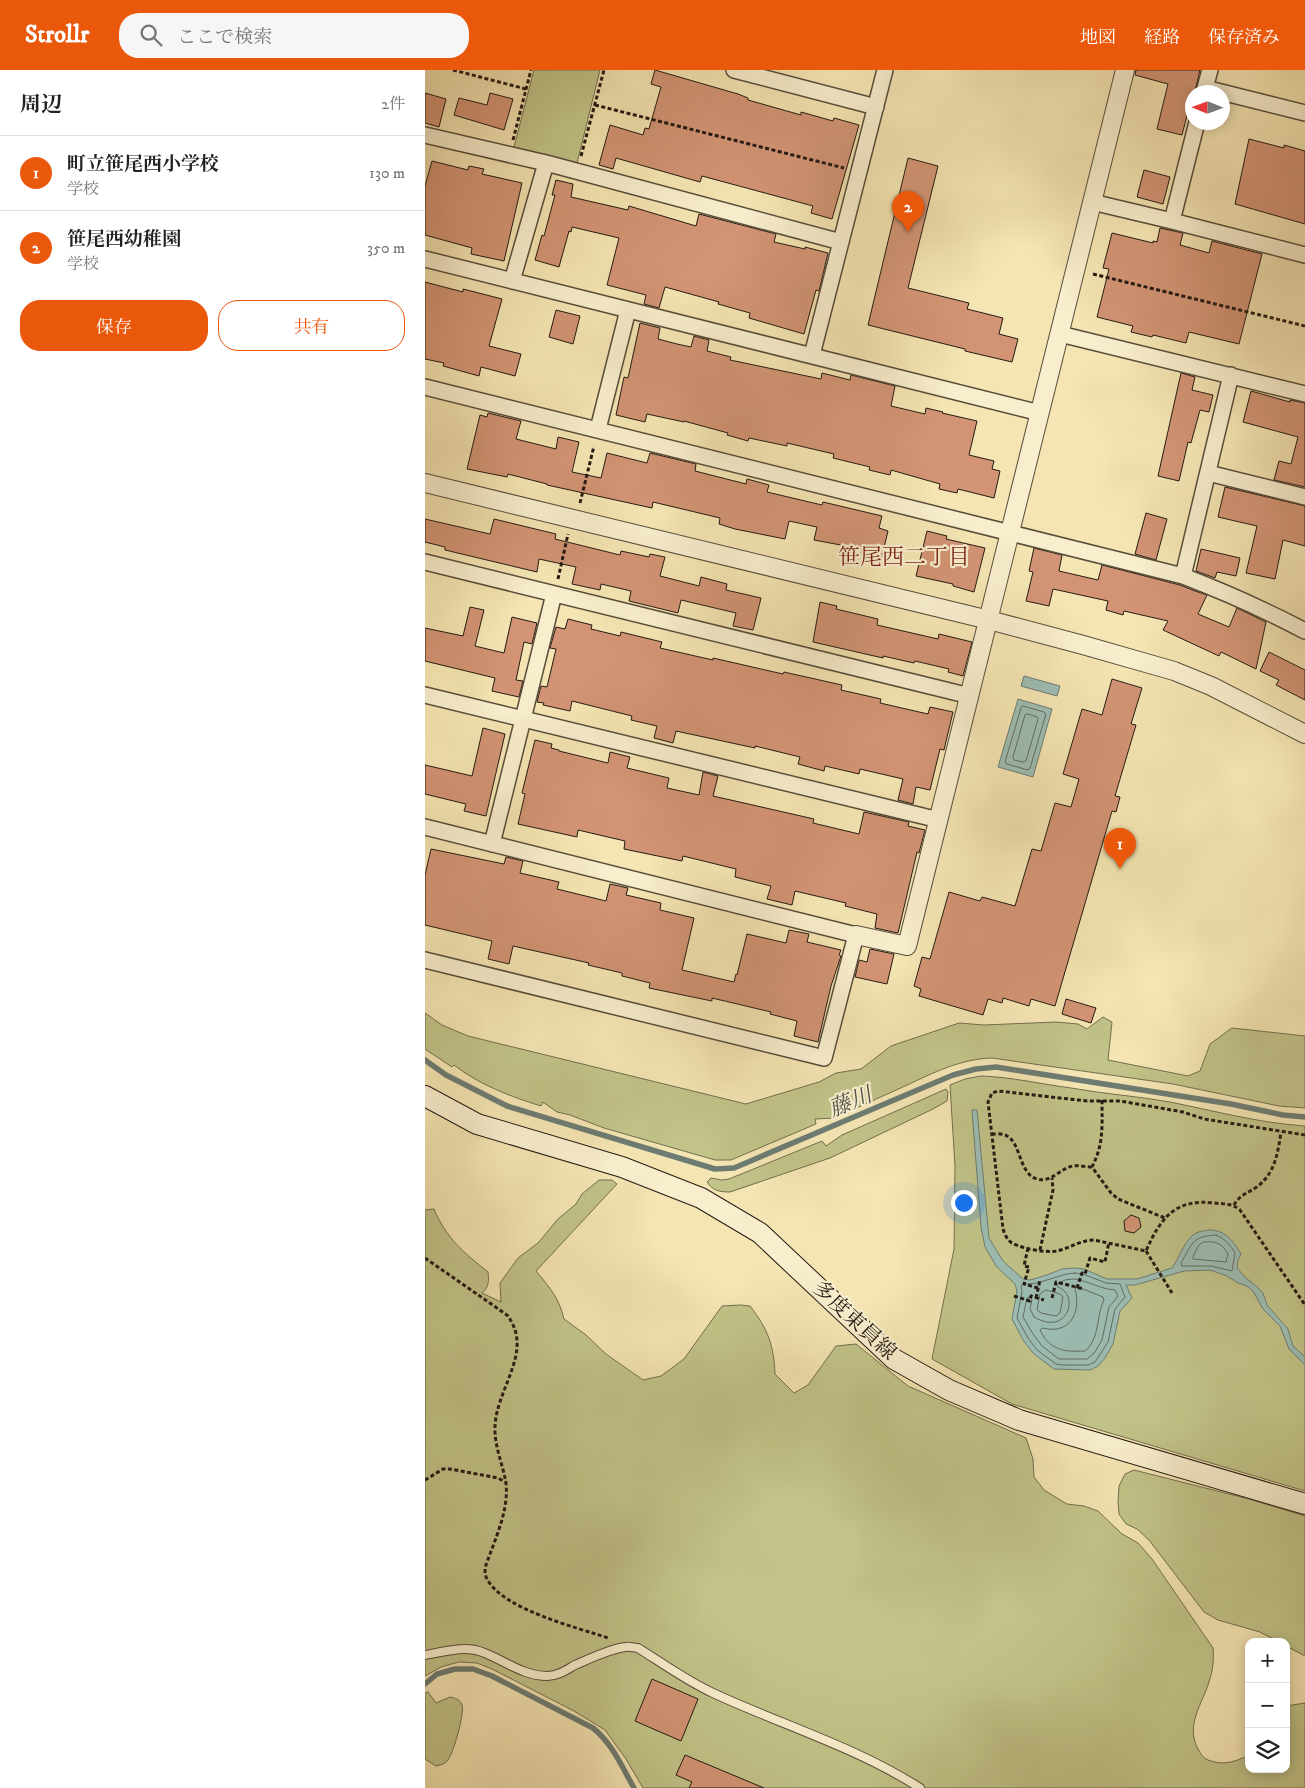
<!DOCTYPE html>
<html lang="ja">
<head>
<meta charset="utf-8">
<style>
	body { margin:0; font-family:"IM FELL DW Pica","Noto Serif JP",serif; background:#f6f6f6; color:#222 }
	.controls { position:absolute; right:15px; bottom:15px; display:grid; overflow:hidden; border-radius:10px; box-shadow:0 2px 12px #0003 }
	.controls button { width:45px; height:45px; display:grid; place-items:center; padding:0; border:0; border-bottom:1px solid #e0e0e0; background:#fff; color:#222; font:25px sans-serif }
	.compass { position:absolute; left:760px; top:15px; width:45px; height:45px; border-radius:50%; background:#fff; box-shadow:0 2px 12px #0003; rotate:271deg }
	.you { position:absolute; left:538px; top:1132px; width:18px; height:18px; margin:-12px; border:4px solid #fff; border-radius:50%; background:#1a73e8; box-shadow:0 0 0 8px #1a73e833 }
	.badge { display:grid; place-items:center; width:32px; height:32px; border-radius:50%; background:#ea580c; color:#fff; font-size:16px; font-weight:700 }
	.pin { position:absolute; translate:-50% -41px; filter:drop-shadow(0 1px 2px #0008) }
	.pin::after { content:''; position:absolute; top:26px; width:18px; height:15px; background:inherit; clip-path:polygon(0 0,100% 0,50% 100%) }
	.list { margin:0; padding:0; list-style:none }
	h2 { display:flex; justify-content:space-between; align-items:center; height:65px; margin:0; padding:0 20px; font-size:21px }
	h2 small { font-size:16px; font-weight:400; color:#767676 }
	.list li { display:grid; grid-template-columns:32px 1fr auto; gap:15px; align-items:center; box-sizing:border-box; height:75px; padding:0 20px; border-top:1px solid #e0e0e0 }
	.list b { display:block; font-size:19px; white-space:nowrap }
	.list p { margin:0; font-size:16px; white-space:nowrap; color:#767676 }
	.list em { font-size:16px; font-style:normal; color:#767676 }
	.actions { display:flex; gap:10px; padding:15px 20px }
	.actions a { flex:1; padding:11px 0; border:1px solid #ea580c; border-radius:20px; text-align:center; font-size:18px; color:#ea580c }
	.actions .main { background:#ea580c; color:#fff }
	.icon { flex:none; width:28px; height:28px; fill:none; stroke:currentColor; stroke-width:2; stroke-linecap:round; stroke-linejoin:round }
	.map { position:relative; flex:none; width:880px; height:1718px; overflow:hidden }
	header { display:flex; align-items:center; gap:30px; box-sizing:border-box; height:70px; padding:0 25px; background:#ea580c; color:#fff }
	header strong { font-size:24px }
	nav { display:flex; gap:28px; margin-inline-start:auto; font-size:18px }
	.search { width:350px; height:45px; background:#f6f6f6; display:flex; align-items:center; gap:12px; box-sizing:border-box; padding:0 18px; border-radius:20px; color:#767676; font-size:19px }
	main { display:flex }
	aside { flex:1; background:#fff }
	.map>svg:first-child { display:block }
	.green { fill:#c1c388; stroke:#726e4e }
	.water { fill:#9dbdb3; stroke:#6d7c73 }
	.lines { fill:none; stroke-linecap:round; stroke-linejoin:round }
	.shore { stroke:#606c63; stroke-width:1 }
	.stream { stroke:#6d7c73; stroke-width:5.5 }
	.building { fill:#d29474; stroke:#241a13 }
	.service-casing { stroke:#584d3b; stroke-width:10 }
	.minor-casing { stroke:#584d3b; stroke-width:18 }
	.tertiary-casing { stroke:#584d3b; stroke-width:20 }
	.secondary-casing { stroke:#241a13; stroke-width:22 }
	.path { stroke:#241a13; stroke-width:3; stroke-dasharray:4 2.5; stroke-linecap:butt }
	.service { stroke:#f8eecd; stroke-width:8 }
	.minor { stroke:#f8eecd; stroke-width:15 }
	.tertiary { stroke:#f8eecd; stroke-width:18 }
	.secondary { stroke:#f8eecd; stroke-width:20 }
	.labels { text-anchor:middle; stroke-width:4.5; stroke-linejoin:round; paint-order:stroke }
	.street-label { font-size:21px; fill:#241a13; stroke:#f8eecd }
	.neighbourhood-label { font-size:22px; fill:#7a1f14; stroke:#f8eecd }
	.water-label { font-size:22px; font-style:italic; fill:#4e534b; stroke:#f8eecd }
</style>
</head>
<body>
<header>
<strong>Strollr</strong>
<div class="search"><svg class="icon" aria-label="search" viewBox="0 0 24 24"><circle cx="10" cy="10" r="6"/><path d="M15 15l6 6"/></svg>ここで検索</div>
<nav><a>地図</a><a>経路</a><a>保存済み</a></nav>
</header>
<main>
<aside>
<h2>周辺<small>2件</small></h2>
<ul class="list">
<li><span class="badge">1</span><div><b>町立笹尾西小学校</b><p>学校</p></div><em>130 m</em></li>
<li><span class="badge">2</span><div><b>笹尾西幼稚園</b><p>学校</p></div><em>350 m</em></li>
</ul>
<div class="actions"><a class="main">保存</a><a>共有</a></div>
</aside>
<div class="map">
<svg width="880" height="1718" viewBox="0 0 880 1718">
	<rect width="100%" height="100%" fill="#f4e5b2"/>
	<filter id="stains"><feTurbulence type="fractalNoise" baseFrequency=".004" numOctaves="4"/><feColorMatrix values="0 0 0 0 .2 0 0 0 0 .09 0 0 0 0 .02 0 0 0 .5 -.17"/></filter>
	<radialGradient id="worn" r=".72"><stop offset=".6" stop-color="#630" stop-opacity="0"/><stop offset="1" stop-color="#630" stop-opacity=".3"/></radialGradient>
	<path class="green" d="M109 0H175L152 93 89 77Z
		M0 943 17 955 43 966 321 1034 394 1012 411 1003 436 999 466 976 534 953 559 955 631 952 653 954 662 959 678 947 687 952 683 990 763 1006 775 1001 785 974 807 958 880 966V1038L854 1036 748 1014 567 988C535 989 508 1003 480 1016 456 1027 433 1037 410 1048L390 1049 391 1054 306 1090H290L179 1058 145 1045 132 1042 118 1032 116 1036C84 1026 55 1015 29 995L27 997 0 979Z
		M556 1006C586 1007 616 1014 646 1018 679 1024 712 1026 745 1032 790 1041 834 1053 880 1056V1421L587 1334 507 1289 529 1179 530 1096 525 1015 540 1009Z
		M521 1019 523 1022 522 1031 508 1039 405 1088 305 1122C295 1122 288 1121 282 1112L286 1108 297 1110 304 1109 397 1071 401 1076 417 1065Z
		M174 1110H187L192 1114 111 1201C125 1218 134 1228 139 1249L161 1265 181 1284 218 1310 236 1306 259 1289 297 1236 315 1235 325 1236C343 1259 349 1276 350 1304L369 1323 383 1315 411 1276 431 1274 483 1316 601 1368 608 1389 609 1407 619 1420 642 1434 659 1436 673 1441 697 1464 713 1473 727 1489 788 1578C789 1590 788 1600 784 1612 777 1635 760 1655 773 1679 776 1684 777 1687 783 1690 798 1696 810 1692 824 1685V1699H861V1636L880 1633V1718H218L201 1689 180 1660 149 1641 67 1599 52 1593 34 1592 16 1597 0 1606V1140L9 1139C21 1168 39 1183 63 1202 64 1210 64 1218 57 1223L76 1232 75 1213 93 1188 113 1173 133 1149 151 1134 157 1124Z
		M709 1400 824 1429 880 1446V1586L861 1576V1572H854L835 1562 793 1550 779 1542 724 1470 712 1459 701 1454 694 1444 693 1432 694 1416 700 1404Z
		M3 1622 11 1633 25 1627C30 1628 35 1629 37 1635 40 1642 28 1686 22 1691 20 1694 15 1695 11 1696L0 1689V1623Z"/>
	<path class="water" d="M599 606 635 616 632 626 596 616Z
		M593 629 627 639 608 707 573 697Z
		M547 1040H552L564 1168 578 1191 598 1209 605 1210 622 1205 637 1199 650 1198 659 1199 682 1209H712L747 1198C754 1188 758 1175 766 1167 770 1162 777 1161 784 1160 801 1160 808 1171 816 1184L813 1190 812 1198 821 1208 831 1216 838 1223 842 1235 863 1259 868 1276 880 1287V1295L864 1279 855 1256 838 1239 828 1221 822 1216 813 1213 802 1206 785 1200 759 1201 710 1215H701L707 1228 695 1241 688 1274 680 1288 673 1296 665 1300 629 1299 609 1284 598 1270 587 1249 592 1221 590 1214 571 1196 560 1177 556 1157Z"/>
	<g class="lines">
		<path class="shore" d="M598 636 619 642 621 644 605 698 603 700 582 694 580 692 596 638Z
			M603 644 612 647 613 649 601 691 598 692 589 690 588 687 600 645Z
			M791 1165C801 1169 805 1175 810 1183L807 1201 786 1196H757L756 1193C767 1174 767 1166 791 1165Z
			M779 1172C791 1171 797 1173 803 1184L801 1192 768 1189V1186L774 1175Z
			M650 1203 658 1204 681 1213 695 1214 700 1227 690 1239 683 1272 670 1292 663 1295H637L631 1294 612 1280 603 1268 592 1248 597 1222 596 1216 598 1214C617 1215 632 1204 650 1203Z
			M649 1209C664 1211 675 1219 690 1220L693 1226 684 1237 677 1270 670 1282 662 1289H634L617 1276 608 1264 598 1247 602 1228 605 1227 607 1229 605 1239 609 1247C643 1267 655 1225 633 1217L632 1214 640 1210Z
			M653 1217 678 1227 679 1230C671 1246 675 1269 660 1281 640 1282 625 1281 615 1260L618 1258C644 1265 657 1243 650 1219Z
			M621 1220 635 1224 638 1227 635 1243 631 1246 616 1243 612 1240 615 1224Z"/>
		<path class="stream" d="M0 990 21 1005 82 1036 290 1099 309 1098 528 1005 551 999 571 997 806 1034 858 1045 880 1047
			M0 1614 12 1604 30 1599H48L67 1606 168 1658C187 1673 197 1697 209 1718"/>
	</g>
	<path class="building" d="M230 0 313 24 323 28V30L376 45V42L408 51 409 48 434 55 407 149 386 143 388 136 277 106 275 112 191 88 188 99 174 95 185 55 218 65 220 58 224 59 236 17 226 14Z
		M711 0H775L770 21 768 22 757 65 732 59 743 14 710 5Z
		M0 23 21 29 14 57 0 53Z
		M65 23 88 29 79 60 29 45 34 28 62 35Z
		M824 69 859 78V75L880 81V154L810 134Z
		M483 88 513 96 483 218 544 233 542 239 578 248 574 264 593 269 587 292 540 281V279L443 255Z
		M7 91 43 100 44 96 59 99 57 104 97 113 79 191 46 184 47 178 0 165V116Z
		M719 100 745 107 738 134 712 127Z
		M131 110 148 114 146 127 203 140 204 136 271 156 274 144 351 164 349 172 380 179V177L403 183 394 221 391 220 379 264 324 248 325 243 293 234 294 232 240 217 234 238 219 234 221 225 182 215 194 168 147 157 146 162 144 161 134 197 110 190 117 165 119 166 130 125H127Z
		M735 158 758 163 755 175 784 183 787 171 837 184 814 274 764 262 761 273 728 265 727 267 706 262 708 256 672 247 684 199 678 198 687 163 728 173V171L732 172Z
		M0 212 38 222V219L77 229 64 276 96 284 90 306 56 297 54 306 18 296 19 293 0 289Z
		M131 240 155 246 148 274 124 267Z
		M215 253 235 258 233 269 252 274 266 277 269 266 284 270 282 281 306 287 305 290 396 309 397 303 425 310 426 305 470 316 466 336 500 344 501 338 518 342 517 343 552 351 544 385 569 391 567 399 575 401 569 428 533 419 532 423 514 419 515 414 466 400 465 405 444 400 445 397 408 388 409 384 362 373V376L324 368 323 371 302 365 303 363 259 351V352L222 344 220 352 191 345 199 307 203 308Z
		M756 303 770 307 767 320 788 325 784 342 775 340 766 373 763 372 754 411 733 406Z
		M826 321 865 332V330L880 333V417L849 410 854 391 866 394 873 367 818 352Z
		M63 343 96 351 91 369 131 379 133 367 154 372 147 402 176 408 182 383 222 393 225 383 271 394 270 401 321 414 322 409 344 415 342 422 397 435 398 432 457 446 454 458 463 461 456 490 436 485 437 479 389 470 392 457 364 451 360 469 310 459 294 454 295 448 228 432 227 438 122 415V414L83 404 82 407 42 399 55 345 62 347Z
		M800 417 880 436V476L858 470 850 509 821 503 832 456 793 447Z
		M721 443 742 449 731 490 710 484Z
		M0 449 65 464 69 449 131 464 130 469 195 485 196 481 224 487 225 484 240 487 235 506 274 516 276 507 302 514 301 520 336 528 328 560 308 556 311 543 256 530 253 543 204 531 206 521 176 514 175 520 147 514 151 497 114 489 112 502 20 480V477L0 472Z
		M502 461 522 466 521 469 560 478 549 522 528 516V514L491 506Z
		M609 478 637 485 634 501 673 510 677 495 755 515 770 521 782 525 773 544 804 557 812 538 841 552 831 599 796 582 794 586 738 560 743 551 699 541 698 545 681 540 683 531 628 519 624 536 601 531 608 502 604 501Z
		M776 479 815 488 811 506 792 502 790 508 771 501Z
		M395 532 412 536 411 539 453 549 452 555 513 569 514 564 547 572 538 606 523 602 524 599 490 591 489 593 458 586V588L388 572Z
		M45 537 59 540 50 576 79 583 87 547 112 553 107 574 99 572 91 610 98 611 94 627 67 621 70 608 0 591V558L38 566Z
		M143 549 167 555 166 559 195 566 196 562 237 572 235 578 288 590V588L358 604 359 602 417 615 416 620 456 629 455 633 503 644 505 637 528 642 519 680 515 679 505 720 491 717 488 734 473 730 478 709 435 699 434 704 400 696 399 701 373 694 375 687 330 676V678L251 661 248 673 229 668 232 656 206 650 207 646 147 631 145 641 118 635 119 633 112 632 116 616 122 617 131 579 125 578 131 557 140 559Z
		M844 582 880 600V630L851 615 854 610 835 601Z
		M687 609 717 618 706 654 711 655 690 726 695 727 691 742 687 741 630 936 606 929 604 936 578 928 577 933 563 929 558 945 494 926 496 919 489 916 497 887 505 889 524 822 555 831 557 827 590 836 607 779 616 781 630 733 646 737 654 709 638 704 657 639 677 645Z
		M58 658 80 664 61 746 39 741 41 734 0 724V695L47 706Z
		M110 670 127 674 126 678 134 680V681L183 693 185 682 205 687 202 698 244 708 242 718 274 725 278 702 293 706 288 726 389 749 388 753 434 764 439 742 484 752 483 756 500 760 494 783 492 782 473 863 450 858 452 844 420 836 421 833 370 821 367 835 342 829 346 816 310 807 311 799 258 786 257 791 199 779 200 771 153 760 152 767 93 754 100 724 97 723Z
		M6 779 79 794 81 787 98 791 95 803 134 812 132 819 181 831 185 814 203 818 201 825 236 833 235 840 269 848 257 900 309 912 311 904 312 905 322 864 361 873 364 860 384 864 382 872 416 880 414 885 416 886 406 916 393 972 369 966 372 951 345 944 346 942 287 928V931L224 918 225 913 197 906V903L163 895 164 893 88 876 84 894 63 889 67 871 0 855V805Z
		M445 879 469 884 462 914 430 907 434 890 442 892Z
		M641 929 671 938 666 953 637 944Z
		M706 1145 714 1148 716 1157 709 1163 700 1161 699 1151Z
		M227 1609 273 1629 256 1671 210 1651Z
		M260 1685 339 1718H264L267 1712 251 1705Z"/>
	<g class="lines">
		<defs>
			<path id="service" d="M0 1585C18 1582 40 1575 57 1582 79 1590 98 1606 122 1606 133 1606 141 1600 150 1595 164 1589 187 1578 201 1577 205 1576 209 1578 213 1578 237 1593 262 1611 288 1623 357 1655 431 1677 495 1718"/>
			<path id="minor" d="M309 0 451 37
				M780 18 785 0
				M779 22 780 18 880 43
				M0 65 121 93 416 172
				M667 132 747 151 772 52
				M747 151 880 185
				M0 189 615 343
				M87 211 121 93
				M635 264 880 324
				M387 285 460 0
				M0 317 758 506 806 305
				M173 359 203 240
				M783 403 880 427
				M0 492 545 626
				M758 506C800 522 840 540 880 561
				M0 625 514 750
				M0 757 431 865 399 988 0 890
				M67 774 129 524"/>
			<path id="tertiary" d="M0 413 564 550 658 575 749 601 786 616 880 664
				M431 865 482 876 700 0"/>
			<path id="secondary" d="M0 1026 52 1054 197 1097 276 1128 335 1163 469 1289 524 1320 594 1350 880 1434"/>
		</defs>
		<use href="#service" class="service-casing"/>
		<use href="#minor" class="minor-casing"/>
		<use href="#tertiary" class="tertiary-casing"/>
		<use href="#secondary" class="secondary-casing"/>
		<path class="path" d="M28 0 101 19
			M170 35 419 98
			M88 70 106 0
			M156 86 179 0
			M668 204 880 256
			M155 433 169 376
			M133 509 143 464
			M677 1030C677 1055 679 1074 667 1097L686 1123 693 1129 740 1148
			M567 1064C571 1064 578 1063 582 1066 596 1073 594 1104 612 1109 627 1113 635 1098 648 1096 654 1095 661 1097 667 1097
			M880 1065 779 1049 758 1042 695 1031H662L573 1021 567 1023 563 1032 578 1159C580 1165 583 1172 589 1174 599 1179 622 1183 632 1181 645 1178 656 1170 669 1170L721 1181C735 1149 750 1128 789 1133 798 1134 807 1133 815 1140L880 1235
			M809 1135C815 1124 824 1123 833 1116 850 1103 853 1082 856 1062
			M603 1178 599 1196 604 1197 599 1214 613 1218
			M615 1180 628 1120 627 1108
			M721 1181 747 1223
			M0 1188 82 1245C110 1281 71 1318 70 1357 69 1375 78 1395 81 1413 84 1442 69 1471 60 1498 60 1502 60 1505 62 1509 79 1540 151 1557 183 1568
			M652 1218 657 1203 660 1204 665 1188 680 1192 684 1172
			M589 1226 605 1231 606 1226 619 1230
			M611 1228 615 1210
			M627 1228 631 1212 659 1219
			M0 1410 18 1399H25L73 1408 80 1412"/>
		<use href="#service" class="service"/>
		<use href="#minor" class="minor"/>
		<use href="#tertiary" class="tertiary"/>
		<use href="#secondary" class="secondary"/>
	</g>
	<g class="labels">
		<g class="street-label">
			<text transform="translate(430 1250) rotate(43)" y="7">多度東員線</text>
		</g>
		<g class="neighbourhood-label">
			<text x="479" y="494">笹尾西二丁目</text>
		</g>
		<g class="water-label">
			<text transform="translate(425 1031) rotate(-22)" y="8">藤川</text>
		</g>
	</g>
	<rect width="100%" height="100%" filter="url(#stains)"/>
	<rect width="100%" height="100%" fill="url(#worn)"/>
</svg>
<div class="controls">
<button>+</button>
<button>−</button>
<button><svg class="icon" aria-label="layers" viewBox="0 0 24 24"><path d="M12 4l9 5-9 5-9-5zM3 14l9 5 9-5"/></svg></button>
</div>
<svg class="compass" viewBox="-18 -18 36 36"><path d="M0-13l5 13h-10z" fill="#e53935"/><path d="M0 13l5-13h-10z" fill="#767676"/></svg>
<div class="you"></div>
<div class="pin badge" style="left:695px;top:799px">1</div>
<div class="pin badge" style="left:483px;top:162px">2</div>
</div>
</main>
</body>
</html>
